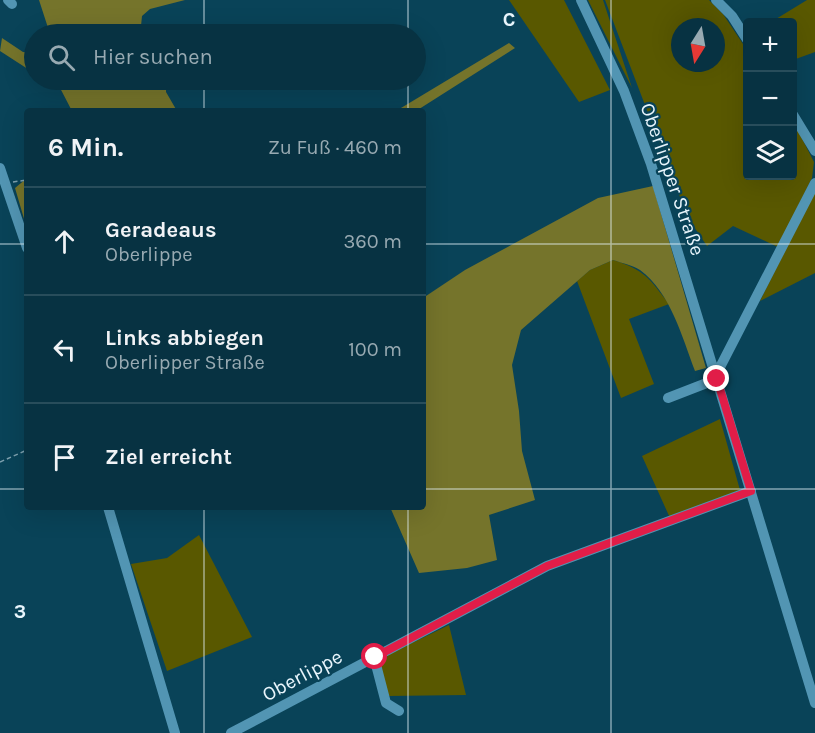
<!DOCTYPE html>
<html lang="de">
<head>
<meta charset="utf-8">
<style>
	body { margin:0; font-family:Karla,sans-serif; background:#153e4d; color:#f1f3f6 }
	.controls { position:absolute; right:18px; top:18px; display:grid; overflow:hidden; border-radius:6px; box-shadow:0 6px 24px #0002 }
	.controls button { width:54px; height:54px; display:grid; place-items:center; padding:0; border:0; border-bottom:2px solid #284d5b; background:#073242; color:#f1f3f6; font:30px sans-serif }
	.compass { position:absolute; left:671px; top:18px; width:54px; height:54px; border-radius:50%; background:#073242; box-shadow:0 6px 24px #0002; rotate:191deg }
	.stop { position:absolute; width:18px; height:18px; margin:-14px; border:4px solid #e11d48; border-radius:50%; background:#fff }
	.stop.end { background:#e11d48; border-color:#fff; box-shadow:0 2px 6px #0008 }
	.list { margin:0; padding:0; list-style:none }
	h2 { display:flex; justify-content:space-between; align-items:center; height:78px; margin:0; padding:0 24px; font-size:26px }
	h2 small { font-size:20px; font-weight:400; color:#98aab2 }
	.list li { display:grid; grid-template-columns:39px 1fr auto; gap:18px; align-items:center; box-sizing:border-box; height:108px; padding:0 24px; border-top:2px solid #284d5b }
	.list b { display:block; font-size:22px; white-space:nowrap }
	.list p { margin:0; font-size:20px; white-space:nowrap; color:#98aab2 }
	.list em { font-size:20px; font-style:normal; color:#98aab2 }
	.icon { flex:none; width:33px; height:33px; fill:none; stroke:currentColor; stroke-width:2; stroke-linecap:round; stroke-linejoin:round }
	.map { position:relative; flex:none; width:815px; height:733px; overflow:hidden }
	.search { position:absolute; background:#073242; box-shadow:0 6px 24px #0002; left:24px; top:24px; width:402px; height:66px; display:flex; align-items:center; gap:15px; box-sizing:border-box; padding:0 21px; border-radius:33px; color:#98aab2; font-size:22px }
	.panel { position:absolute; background:#073242; box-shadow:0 6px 24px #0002; left:24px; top:108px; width:402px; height:402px; border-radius:6px }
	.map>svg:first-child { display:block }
	.green { fill:#595800; fill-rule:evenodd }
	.forest { fill:#75742b }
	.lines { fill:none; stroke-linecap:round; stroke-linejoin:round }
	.path { stroke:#7da0ae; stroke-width:1.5; stroke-dasharray:4.5 3; stroke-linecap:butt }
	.minor { stroke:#5295b3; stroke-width:10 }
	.route { stroke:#e11d48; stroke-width:8 }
	.grid { fill:none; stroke:#e8f5fc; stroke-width:1.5; stroke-opacity:0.55 }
	.labels { text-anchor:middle; stroke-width:4.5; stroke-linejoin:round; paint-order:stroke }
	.street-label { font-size:20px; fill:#e8f5fc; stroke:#094358 }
	.grid-label { font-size:20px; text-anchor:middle; font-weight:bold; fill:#e8f5fc; stroke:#094358; stroke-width:4.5; stroke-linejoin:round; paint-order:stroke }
</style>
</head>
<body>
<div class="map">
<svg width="815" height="733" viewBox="0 0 815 733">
	<rect width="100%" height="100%" fill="#094358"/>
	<path class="green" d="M509 0H564L610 90 579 102Z
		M588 0H603L632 88Z
		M605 0H709L723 14 747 50 748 176H792L793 121 814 162 812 178 778 247 733 226 707 246 688 218ZM680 27H716V63H680Z
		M807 0H815V52L793 60 792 22H771Z
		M815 190V273L760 301Z
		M613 260C645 270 649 278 669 304L629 319 654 384 621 398 577 281 590 270Z
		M720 419 740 490 670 518 642 456Z
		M199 535 252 637 167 671 131 564 167 558Z
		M449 625 466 695 388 696 377 660Z"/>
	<path class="forest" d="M39 0H185L150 9 142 16 141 26 150 34H50Z
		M2 38 23 52 34 53V73L0 51Z
		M509 43 515 48 416 111H396Z
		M47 80H166V92L177 111H72L59 86Z
		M27 178V229L15 188Z
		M653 186 706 368 695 371C682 337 671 293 640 270 632 265 622 263 613 260L590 270 521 330 512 365 519 411 522 451 535 500 489 515 497 560 467 568 419 573 390 507H423V298L465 270 598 198Z"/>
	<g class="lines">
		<path class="path" d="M13 182 27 180
			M0 462 27 450"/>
		<path class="minor" d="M8 0 12 4
			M581 0 624 91 651 164 815 703
			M716 0 732 16 748 41
			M792 113 815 151
			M0 168 27 248
			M716 375 815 183
			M668 398 717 379
			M108 507 175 733
			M374 657 386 703 399 711
			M231 733 547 566 751 491"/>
	</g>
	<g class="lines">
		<path class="route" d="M375 657 547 566 751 491 717 379"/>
	</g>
	<path class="grid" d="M204 0V34M408 0V34M611 0V733M204 80V111M408 80V111M0 244H27M423 244H815M0 489H27M423 489H815M204 507V733M408 507V733"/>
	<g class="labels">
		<g class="street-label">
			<text transform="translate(673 179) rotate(71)" y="7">Oberlipper Straße</text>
			<text transform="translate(302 675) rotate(-28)" y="7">Oberlippe</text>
		</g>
	</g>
	<g class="grid-label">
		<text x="509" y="26">C</text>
		<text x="20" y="618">3</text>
	</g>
</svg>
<div class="controls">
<button>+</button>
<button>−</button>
<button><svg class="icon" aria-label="layers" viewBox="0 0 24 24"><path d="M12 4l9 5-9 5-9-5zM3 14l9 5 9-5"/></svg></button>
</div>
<svg class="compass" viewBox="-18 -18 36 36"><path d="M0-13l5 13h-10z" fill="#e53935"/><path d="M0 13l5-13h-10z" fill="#98aab2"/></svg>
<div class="stop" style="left:375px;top:657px"></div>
<div class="stop end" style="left:717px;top:379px"></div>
<div class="search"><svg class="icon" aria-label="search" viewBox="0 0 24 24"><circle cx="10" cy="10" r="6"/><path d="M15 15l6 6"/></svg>Hier suchen</div>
<section class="panel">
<h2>6 Min.<small>Zu Fuß · 460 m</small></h2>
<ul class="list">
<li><svg class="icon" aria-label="ahead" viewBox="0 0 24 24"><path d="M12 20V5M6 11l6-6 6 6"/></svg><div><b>Geradeaus</b><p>Oberlippe</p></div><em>360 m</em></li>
<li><svg class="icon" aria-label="left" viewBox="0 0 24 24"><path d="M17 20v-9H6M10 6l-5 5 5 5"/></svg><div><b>Links abbiegen</b><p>Oberlipper Straße</p></div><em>100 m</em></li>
<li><svg class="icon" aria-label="arrive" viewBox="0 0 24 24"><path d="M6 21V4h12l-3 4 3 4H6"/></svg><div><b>Ziel erreicht</b></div></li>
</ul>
</section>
</div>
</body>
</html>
